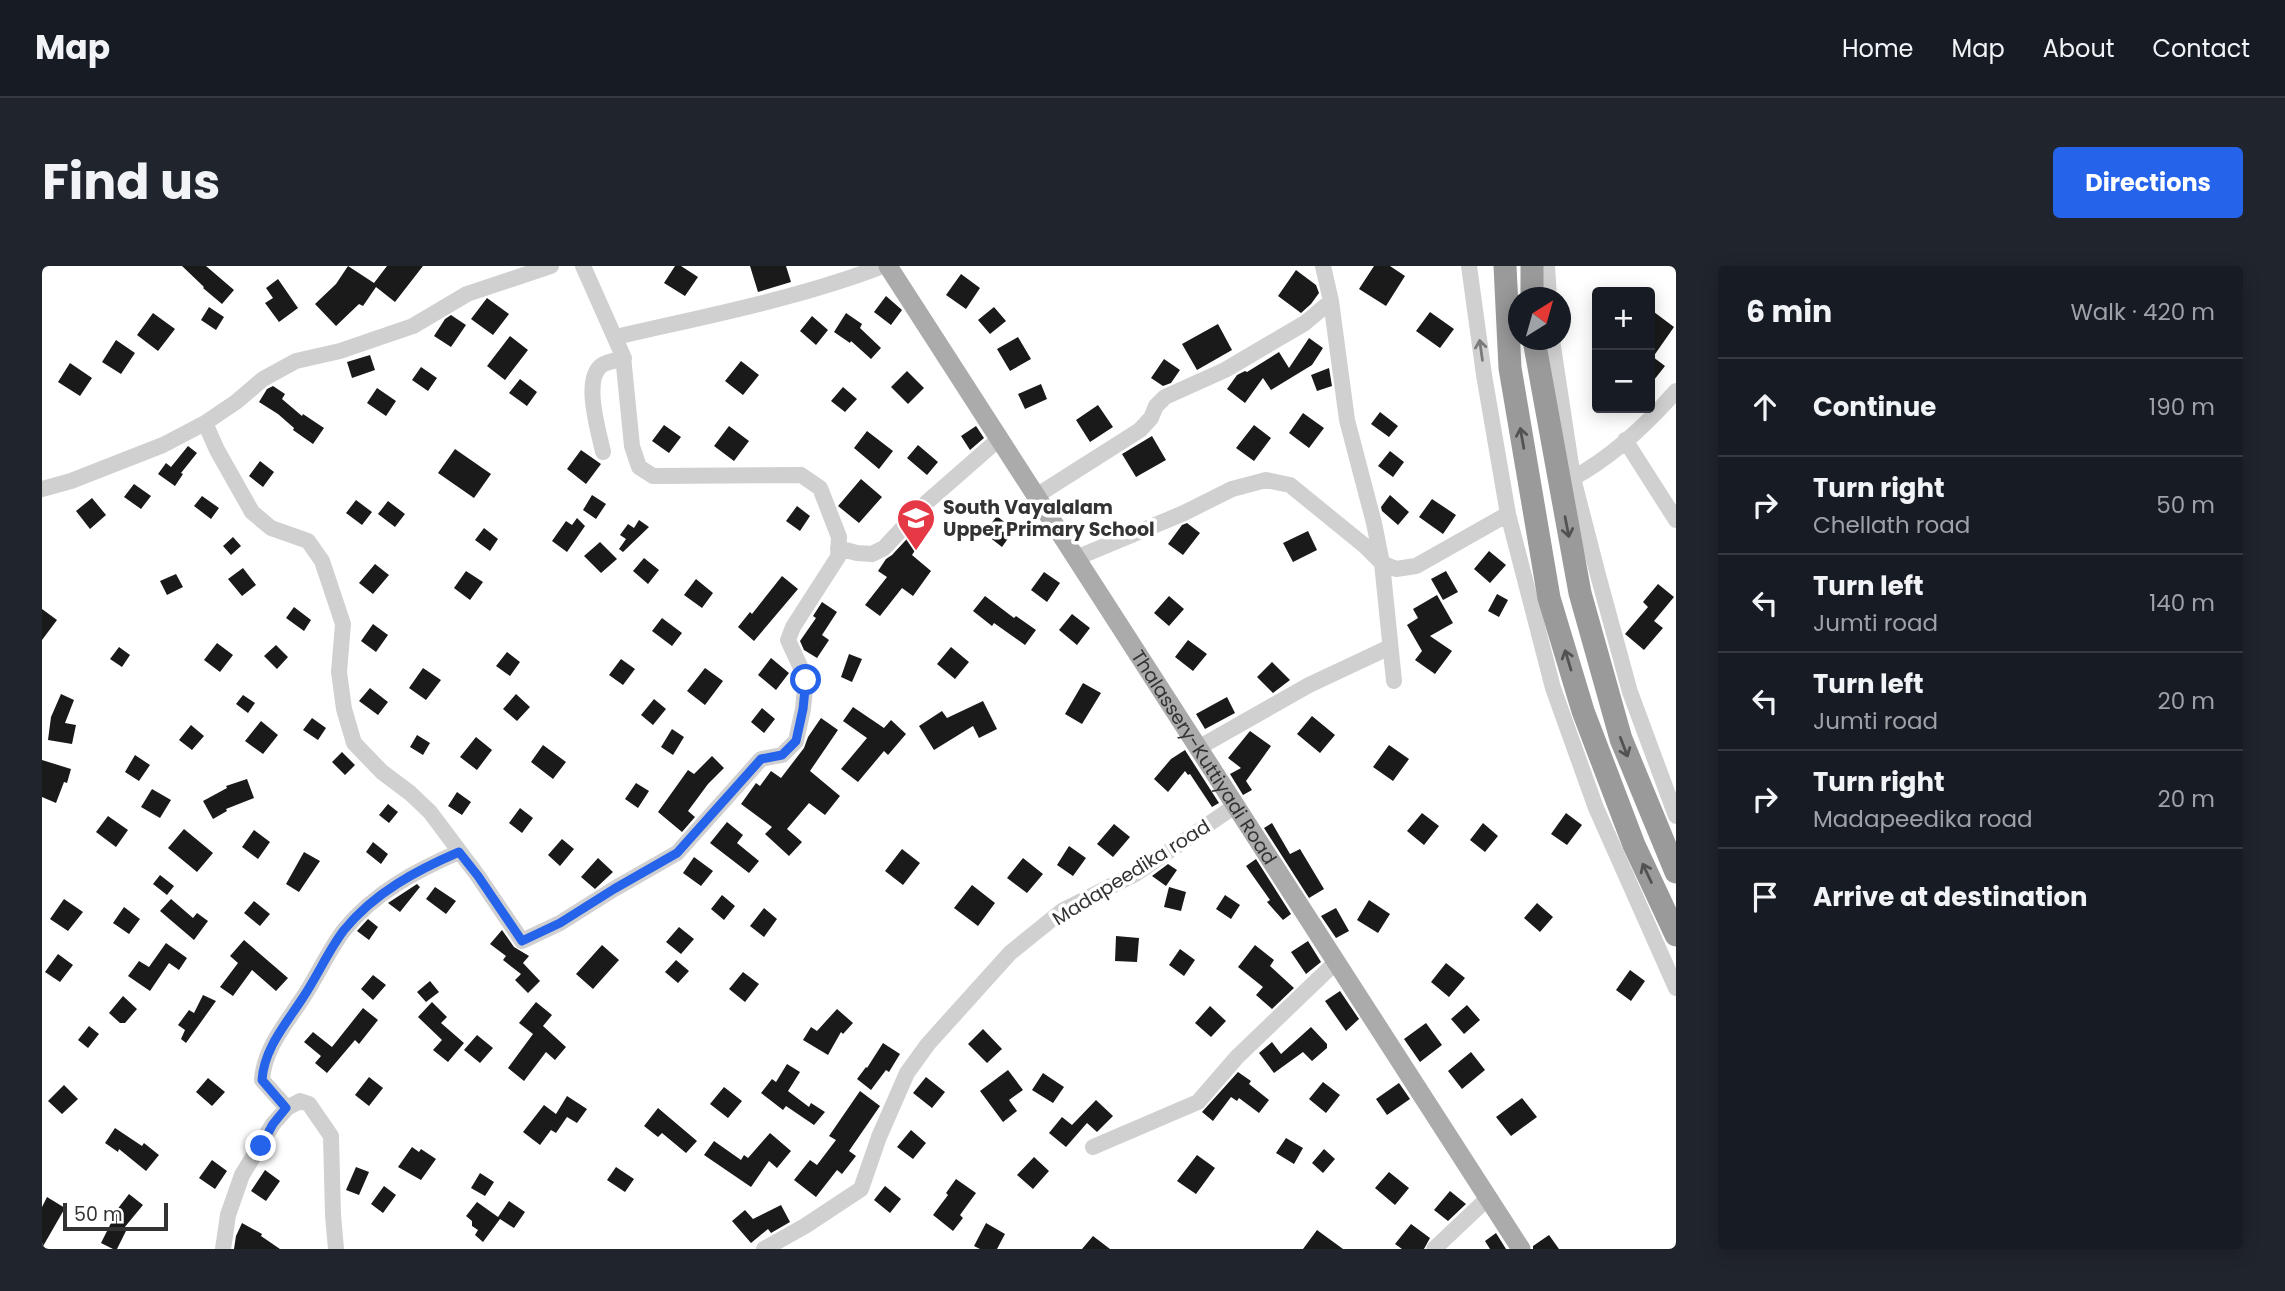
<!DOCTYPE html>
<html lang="en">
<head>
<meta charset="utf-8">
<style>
	body { margin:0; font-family:Poppins,sans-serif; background:#20242c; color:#f1f3f6 }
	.controls { position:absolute; right:21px; top:21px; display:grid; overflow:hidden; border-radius:7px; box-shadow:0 4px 18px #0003 }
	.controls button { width:63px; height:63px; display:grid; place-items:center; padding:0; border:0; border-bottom:2px solid #363941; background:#171b24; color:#f1f3f6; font:35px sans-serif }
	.compass { position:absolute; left:1466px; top:21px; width:63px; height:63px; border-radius:50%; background:#171b24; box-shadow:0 4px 18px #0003; rotate:37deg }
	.scale { position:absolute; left:21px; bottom:18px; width:105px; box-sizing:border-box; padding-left:7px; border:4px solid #333; border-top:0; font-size:19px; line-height:24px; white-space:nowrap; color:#333; -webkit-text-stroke:5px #fff; paint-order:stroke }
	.stop { position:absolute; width:21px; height:21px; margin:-16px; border:5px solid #2563eb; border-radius:50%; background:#fff }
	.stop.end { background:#2563eb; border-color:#fff; box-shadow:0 2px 7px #0008 }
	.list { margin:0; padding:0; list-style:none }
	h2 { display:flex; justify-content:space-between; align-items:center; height:91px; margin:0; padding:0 28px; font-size:30px }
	h2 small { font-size:23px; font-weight:400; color:#9ea1a6 }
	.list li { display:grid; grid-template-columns:46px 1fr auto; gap:21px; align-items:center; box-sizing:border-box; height:98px; padding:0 28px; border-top:2px solid #363941 }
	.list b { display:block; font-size:26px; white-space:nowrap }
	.list p { margin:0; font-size:23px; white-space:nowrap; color:#9ea1a6 }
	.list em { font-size:23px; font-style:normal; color:#9ea1a6 }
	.icon { flex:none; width:38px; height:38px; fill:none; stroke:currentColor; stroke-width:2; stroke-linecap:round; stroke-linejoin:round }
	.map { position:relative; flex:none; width:1634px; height:983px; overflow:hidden; border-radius:7px }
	header { display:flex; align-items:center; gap:42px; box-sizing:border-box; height:98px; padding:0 35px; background:#171b24; border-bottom:2px solid #363941 }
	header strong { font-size:33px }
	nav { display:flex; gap:38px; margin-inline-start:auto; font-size:24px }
	.intro { display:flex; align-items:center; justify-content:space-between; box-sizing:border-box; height:168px; padding:0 42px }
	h1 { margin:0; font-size:49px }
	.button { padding:18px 32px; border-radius:7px; background:#2563eb; color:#fff; font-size:24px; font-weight:700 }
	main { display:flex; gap:42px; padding:0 42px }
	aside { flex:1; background:#171b24; border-radius:7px; box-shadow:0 4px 18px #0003 }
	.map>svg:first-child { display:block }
	.building { fill:#1a1a1a }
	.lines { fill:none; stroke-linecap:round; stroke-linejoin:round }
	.minor { stroke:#d0d0d0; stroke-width:16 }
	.major { stroke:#ababab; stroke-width:19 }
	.highway { stroke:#9a9a9a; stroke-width:23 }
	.oneway { stroke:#7a7a7a }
	.oneway2 { stroke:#525252 }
	.route { stroke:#2563eb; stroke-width:9 }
	.labels { text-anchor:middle; stroke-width:7; stroke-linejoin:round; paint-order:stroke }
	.poi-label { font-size:19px; font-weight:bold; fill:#333; stroke:#fff; text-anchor:start }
	.street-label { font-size:19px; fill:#333; stroke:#fff }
</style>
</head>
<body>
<header>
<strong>Map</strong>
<nav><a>Home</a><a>Map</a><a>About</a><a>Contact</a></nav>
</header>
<div class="intro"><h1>Find us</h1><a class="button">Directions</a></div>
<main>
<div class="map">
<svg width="1634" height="983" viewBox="0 0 1634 983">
	<rect width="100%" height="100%" fill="#fff"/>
	<path class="building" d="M140 0H164L192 24 180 38 161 22 162 21Z
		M306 0 332 17 345 0H381L353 36 334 21 321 40 317 38 294 60 273 38 294 18Z
		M633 0H639L656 11 643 30 622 17Z
		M708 0H744L749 16 716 26Z
		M1332 0H1348L1363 10 1344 40 1317 23Z
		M1254 4 1274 19 1277 27 1269 38 1259 47 1236 30Z
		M919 8 938 22 924 43 904 29Z
		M236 13 256 42 237 56 223 37 231 32 224 22Z
		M844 30 860 44 849 59 832 46Z
		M445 32 467 48 451 69 429 53Z
		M167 41 182 51 174 64 159 54Z
		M952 41 964 55 948 68 936 54Z
		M1608 43 1632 61 1611 91 1623 100 1608 119Z
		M1388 46 1412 63 1398 82 1374 65Z
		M111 47 133 63 116 85 95 69Z
		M804 47 820 58 818 62 839 82 829 93 809 75 808 77 792 66Z
		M409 49 424 59 409 81 392 70 403 53Z
		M770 50 786 64 774 79 758 65Z
		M1176 58 1190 84 1155 104 1140 78Z
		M468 70 486 84 463 114 445 100Z
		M976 71 989 93 968 105 955 83Z
		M1267 72 1281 82 1270 99 1229 124 1221 112 1203 137 1185 123 1195 109 1203 105 1205 106 1237 86 1247 102Z
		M74 74 93 87 79 108 60 96Z
		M328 89 333 104 310 112 305 96Z
		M1122 93 1138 104 1129 117 1121 120 1109 112Z
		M699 95 717 109 701 129 683 115Z
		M28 97 50 112 38 130 16 116Z
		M379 101 395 112 386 125 370 114Z
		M1287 102 1290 120 1275 125 1269 109Z
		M865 105 882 122 866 138 849 121Z
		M478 113 495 126 485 140 467 127Z
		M999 118 1005 133 983 143 976 128Z
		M231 120 243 128 240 133 260 150 261 148 282 162 271 178 251 164 252 162 236 148 217 136 225 123Z
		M801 121 815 133 803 146 789 135Z
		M335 122 354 135 344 150 325 137Z
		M1056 139 1071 161 1048 176 1034 154Z
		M1338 146 1356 160 1347 171 1329 158Z
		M1261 147 1282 162 1267 182 1247 167Z
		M622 159 639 171 627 187 610 175Z
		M1212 159 1229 172 1212 195 1194 182Z
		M687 160 707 175 692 195 672 180Z
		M934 160 942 172 928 184 919 170Z
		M825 165 851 185 837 203 812 182Z
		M1110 170 1124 194 1094 211 1080 188Z
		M876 179 896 196 885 209 865 192Z
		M146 180 155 187 139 207 141 208 133 220 116 208 124 197 129 201Z
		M413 183 449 208 432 232 396 207Z
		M539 184 559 198 544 218 525 203Z
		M1348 185 1362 196 1351 211 1336 200Z
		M218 195 232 206 221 221 207 210Z
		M819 213 840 231 817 257 796 240Z
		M92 218 109 230 99 243 82 231Z
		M550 229 564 238 554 253 541 244Z
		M1348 229 1367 246 1356 259 1340 245 1339 241Z
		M160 230 177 242 169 253 152 240Z
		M50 232 64 249 48 263 34 245Z
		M1390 233 1414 249 1401 268 1377 251Z
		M314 234 330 246 320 259 304 247Z
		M346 235 363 248 353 261 336 248Z
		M755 240 768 250 758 265 744 255Z
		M887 249 893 254 870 289 889 305 871 330 860 322 838 350 823 339 845 311 836 305 844 293 850 289Z
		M955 250 972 264 960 281 942 267Z
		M535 252 543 260 525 286 510 275 524 255 530 259Z
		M597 254 607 261 581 286 577 283 584 273 578 269 586 258 592 262Z
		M1145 257 1158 267 1141 289 1126 278 1140 259Z
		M442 262 456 273 448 285 433 274Z
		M1266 265 1275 284 1251 296 1241 277Z
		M191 271 199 280 189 289 181 280Z
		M558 276 575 293 559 307 542 290Z
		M1447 285 1464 299 1448 317 1432 303Z
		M602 292 617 304 606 318 591 305Z
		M333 298 347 309 331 328 317 317Z
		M201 302 214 319 200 330 186 313Z
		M424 305 441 316 428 334 412 322Z
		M1404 305 1416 326 1401 334 1389 313Z
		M1002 306 1018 317 1005 336 989 324Z
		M134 308 141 321 125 329 118 315Z
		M740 310 756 323 712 375 696 361 708 346 710 348Z
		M654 313 671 327 660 342 642 329Z
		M1616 318 1632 331 1612 355 1621 362 1602 384 1583 368 1606 341 1601 336Z
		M1455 328 1466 334 1457 351 1446 345Z
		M1395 329 1411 357 1388 370 1410 385 1393 408 1373 394 1380 385 1365 359 1376 352 1371 343Z
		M943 330 972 352 974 350 994 364 983 379 952 357 950 360 931 345Z
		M1127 330 1142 343 1127 360 1112 347Z
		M780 336 795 346 780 369 787 374 775 392 762 384 758 375 774 352 771 350Z
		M252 341 269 354 262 365 244 352Z
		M0 343 15 354 0 374Z
		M1030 348 1048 362 1035 379 1017 364Z
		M620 352 640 367 630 380 610 365Z
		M331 358 346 369 334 386 319 375Z
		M1146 374 1165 388 1151 405 1133 391Z
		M175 377 191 389 178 406 162 394Z
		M234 379 246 391 235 403 222 390Z
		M77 381 88 389 80 401 68 393Z
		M909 381 927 396 913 413 895 398Z
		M465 386 478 396 468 410 454 400Z
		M807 388 820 393 810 416 799 411Z
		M729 392 747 407 734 424 716 409Z
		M579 393 593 403 581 419 567 409Z
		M1230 396 1248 414 1231 427 1215 411Z
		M381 402 399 414 384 434 367 422Z
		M663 402 681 415 663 439 645 425Z
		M1041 417 1059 427 1040 458 1023 448Z
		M328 422 346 436 336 449 317 435Z
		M19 428 32 434 23 457 34 459 30 478 6 474 9 451Z
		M474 428 488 441 475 455 461 443Z
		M201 429 213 437 206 447 194 438Z
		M1185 431 1193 447 1163 463 1154 448Z
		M612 433 624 443 611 459 599 449Z
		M941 435 955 463 937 472 931 460 892 484 877 460 900 445 905 452Z
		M811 441 842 462 849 454 864 468 846 489 842 485 816 516 799 503 825 472 801 455Z
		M720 442 733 453 722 467 709 456Z
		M1270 450 1293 469 1278 487 1255 468Z
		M270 452 284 462 276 474 261 464Z
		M779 452 796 464 768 505 798 530 783 549 767 537 745 563 760 576 747 590 723 568 730 561 699 538 714 517 718 520 729 505 739 512 762 482 766 471Z
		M219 455 236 469 221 488 203 475Z
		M149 459 162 470 150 484 137 474Z
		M630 463 642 471 631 489 619 481Z
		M1208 465 1229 480 1204 515 1210 524 1201 529 1188 508 1199 502 1186 492Z
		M375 469 388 477 381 489 368 481Z
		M434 471 450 484 435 504 418 491Z
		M501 479 524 496 511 513 489 496Z
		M1347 479 1367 493 1351 515 1331 501Z
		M1143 484 1177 537 1170 541 1148 508 1146 509 1143 505 1126 526 1112 513 1129 493Z
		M300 486 313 499 303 509 290 496Z
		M93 489 108 499 97 515 83 506Z
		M670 490 682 502 666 518 646 545 653 551 640 566 616 546 646 504 652 508Z
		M0 494 29 503 25 517 22 516 14 537 0 531Z
		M205 513 212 532 184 543 185 545 171 553 161 535 185 522 184 520Z
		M594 517 607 525 596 542 583 533Z
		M110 523 129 534 118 552 99 541Z
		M415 526 429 536 420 549 406 540Z
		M346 538 356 546 347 557 337 549Z
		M478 542 491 552 480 567 467 557Z
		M1380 547 1397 560 1382 579 1365 565Z
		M1524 547 1540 559 1525 579 1509 568Z
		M66 550 86 564 74 581 54 566Z
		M685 556 701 569 695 577 717 595 707 607 668 577Z
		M1230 557 1248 588 1258 583 1282 623 1267 632 1222 562Z
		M1441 557 1456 570 1443 586 1428 574Z
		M1072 558 1088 571 1071 591 1055 578Z
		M142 563 171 587 155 606 126 582Z
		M212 564 228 576 216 593 200 581Z
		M520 573 532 583 518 600 506 589Z
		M331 576 346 588 339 598 324 586Z
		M1027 580 1044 592 1031 610 1015 599Z
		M860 583 878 597 861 619 843 605Z
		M262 586 278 595 257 626 244 618Z
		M652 591 671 605 659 620 641 607Z
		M556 592 571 606 553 623 539 611Z
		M981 592 1001 608 985 627 965 612Z
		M1214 593 1249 648 1241 654 1225 636 1228 634 1204 600Z
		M1126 598 1135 604 1124 620 1110 610Z
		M118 609 132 620 125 629 111 618Z
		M375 618 378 621 358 646 346 637Z
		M930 619 953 637 936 660 912 642Z
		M393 621 414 635 404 648 384 633Z
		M1127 621 1144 626 1139 645 1122 641Z
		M680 629 693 640 682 654 669 643Z
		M1183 629 1198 639 1189 653 1174 643Z
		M22 633 41 646 26 665 8 653Z
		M129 633 151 652 155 647 166 655 152 674 118 645Z
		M1327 634 1348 648 1336 667 1315 654Z
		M212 635 228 648 218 660 202 647Z
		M1495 637 1511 651 1498 666 1482 652Z
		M82 641 98 653 87 668 71 657Z
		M722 642 735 653 722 671 708 660Z
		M1294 642 1307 665 1294 672 1279 650Z
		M326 653 336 661 327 674 315 665Z
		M637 661 652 673 639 688 624 676Z
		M460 664 472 681 487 690 481 697 498 715 486 727 473 714 479 708 461 694 464 690 448 678Z
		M1074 670 1097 672 1095 696 1073 695Z
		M202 674 246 712 234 725 210 704 191 730 178 721 196 697 188 690Z
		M1266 675 1279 696 1264 708 1249 686Z
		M124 677 145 692 137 704 127 697 108 725 86 710 97 695 107 701Z
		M560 679 577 694 551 723 534 708Z
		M1213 679 1232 694 1228 700 1252 722 1230 743 1214 729 1221 721 1196 701Z
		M1138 683 1153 694 1142 710 1127 699Z
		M16 688 31 699 18 716 3 706Z
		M634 694 647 705 636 717 623 706Z
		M1404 697 1423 712 1407 731 1389 716Z
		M1588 704 1603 715 1589 735 1574 724Z
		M701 706 717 718 703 736 687 723Z
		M331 709 344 719 331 734 319 723Z
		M388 715 397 726 384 736 375 726Z
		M1298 725 1317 753 1304 765 1283 735Z
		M161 729 174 735 144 777 139 773 143 764 136 759 147 744 152 747Z
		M81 730 95 743 83 757H78L67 747Z
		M390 736 405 751 399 757 422 777 406 796 391 784 400 774 376 751Z
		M494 736 510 749 501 760 524 781 513 794 504 786 482 815 466 802 491 768 477 757Z
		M1425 739 1438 754 1422 768 1409 753Z
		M1168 740 1184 755 1169 771 1153 757Z
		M321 742 336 754 317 778 313 774 285 807 273 797 279 790 262 776 271 766 290 781Z
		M795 743 811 757 801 768 799 766 786 789 761 774 769 761 775 765Z
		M1384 757 1400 779 1378 796 1362 773Z
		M47 760 57 768 46 782 36 774Z
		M1269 761 1285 778V782L1270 795 1261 786 1232 807 1217 787 1230 776 1239 788Z
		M941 763 960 783 945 797 926 778Z
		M435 769 451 782 438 797 422 784Z
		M841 777 858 788 847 806 844 804 829 824 815 813 824 801 825 802Z
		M1429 786 1443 804 1420 823 1406 805Z
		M745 798 758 806 746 825 767 841 769 837 783 846 772 859 744 840 741 844 719 827 730 813 734 816Z
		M966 804 981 824 967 834 975 845 961 856 938 825Z
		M1196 806 1209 815 1207 818 1227 834 1217 847 1197 832 1195 835 1189 831 1171 855 1160 846Z
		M1001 807 1022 821 1011 837 990 824Z
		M327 811 341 822 327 840 313 829Z
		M884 811 903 826 890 842 871 827Z
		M166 812 183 826 170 840 154 826Z
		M1281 816 1298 829 1284 847 1267 833Z
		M1357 817 1368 833 1345 849 1334 833Z
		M22 819 36 833 20 848 6 835Z
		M682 821 700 835 686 852 668 838Z
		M818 825 838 840 807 885 814 890 800 908 795 904 774 931 752 914 768 894 775 899 794 874 787 870Z
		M525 830 545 843 535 857 525 851 514 867 509 864 498 879 481 866 502 839 514 848Z
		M1480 832 1495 851 1469 870 1454 851Z
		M1054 834 1071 850 1055 866 1045 857 1024 881 1007 867 1020 851 1030 859Z
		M616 842 655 875 644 887 620 867 616 871 602 860Z
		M73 862 100 880 102 877 117 889 104 905 77 883 76 886 63 877Z
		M869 864 884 877 871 893 855 881Z
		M728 867 749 885 735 902 727 895 709 921 662 889 672 875 699 894 702 889 706 892Z
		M1244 872 1261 882 1252 898 1234 887Z
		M370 881 377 886 379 883 394 893 379 914 356 901Z
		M1282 883 1293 893 1281 907 1270 897Z
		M1155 889 1173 902 1154 928 1135 915Z
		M992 891 1007 905 991 923 975 909Z
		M170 894 185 905 173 923 157 912Z
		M314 901 327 906 317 929 304 924Z
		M574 901 592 913 583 926 565 914Z
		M223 904 238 915 224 935 209 925Z
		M1347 906 1367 922 1353 939 1333 922Z
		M438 907 452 916 443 930 429 922Z
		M914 913 934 927 918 949 921 952 911 965 891 949 906 929 904 927Z
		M342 920 354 929 341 947 329 938Z
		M843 920 859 933 848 947 832 934Z
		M1408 925 1424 938 1406 955 1392 944Z
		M87 928 101 939 82 962 85 963 75 983H71L59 977 77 941Z
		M5 931 23 942 0 982V941Z
		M467 935 483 946 472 962 458 953 441 976 433 969 436 964 430 960V955L424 950 435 936 456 951Z
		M739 939 748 956 729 967 726 963 709 977 690 955 703 944 711 953Z
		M200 957 220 968 219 970 238 983H192L194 970Z
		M944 957 963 968 955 983H938L932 980Z
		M1369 958 1388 972 1382 983H1360L1353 978Z
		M1275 964 1301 983H1261Z
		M1454 967 1464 983H1448L1443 975Z
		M1507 969 1517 983H1491V980Z
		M1051 970 1068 983H1040Z"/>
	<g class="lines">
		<path class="minor" d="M1281 0 1289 35 1305 154 1332 257 1340 297 1352 415
			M1427 0 1442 109 1466 248 1511 422 1554 542 1634 722
			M1505 0 1507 32
			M574 71C663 50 755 33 841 0
			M1510 74 1531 212 1556 309 1588 426 1634 550
			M163 157 175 184 210 246 229 262 266 275 280 295 301 358 297 406 302 443 312 477 340 506 368 527 388 546 436 610 480 675 518 657 572 623 635 587 719 493 740 489 754 475 761 443 764 413 746 374 751 361 796 291 797 271 778 222 759 209 611 210 597 201 590 180 581 90 541 0
			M1583 174 1634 254
			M561 186C557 166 540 113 560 99 565 96 575 94 582 92
			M1531 212C1570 191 1605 158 1634 125
			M0 223 29 215 121 179 163 157 194 136 221 113 254 95 298 85 371 60 425 28 509 0
			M994 230 1098 164 1109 152 1114 140 1123 131 1183 104 1263 57 1289 35
			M796 282 815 287 830 288 842 282 885 236 957 173
			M1034 292 1142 247 1190 223 1224 214 1248 219 1323 280 1340 297 1354 303 1374 300 1466 248
			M1156 482 1267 419 1348 381
			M245 842 220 814C222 783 243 759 260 733 275 711 286 685 302 664 332 627 375 604 417 586
			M1051 881 1156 836 1195 791 1294 696
			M181 983 186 949 200 909 231 858 245 842 258 835 267 838 289 870 291 949 294 983
			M722 983 763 960 819 923 837 871 865 807 886 778 968 687 1020 645 1095 607 1193 540
			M1392 983 1446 932"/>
		<path class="major" id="s1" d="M846 0 1479 983"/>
		<path class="highway" d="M1463 0 1468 102 1507 332 1541 445 1592 579 1634 669
			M1490 0V32
			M1492 74 1538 327 1579 473 1634 606"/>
	</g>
	<defs><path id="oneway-shaft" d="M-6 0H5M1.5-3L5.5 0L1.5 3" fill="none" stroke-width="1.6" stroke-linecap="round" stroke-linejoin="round" transform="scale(1.75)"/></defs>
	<use class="oneway" href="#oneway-shaft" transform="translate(1439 84) rotate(-98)"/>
	<g class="oneway2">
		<use href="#oneway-shaft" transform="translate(1480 172) rotate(-100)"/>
		<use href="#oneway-shaft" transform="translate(1525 261) rotate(79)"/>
		<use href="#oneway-shaft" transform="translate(1526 394) rotate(-107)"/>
		<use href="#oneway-shaft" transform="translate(1582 481) rotate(69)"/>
		<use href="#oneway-shaft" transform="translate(1605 607) rotate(-115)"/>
	</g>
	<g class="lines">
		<path class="route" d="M219 880 231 858 244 842 220 814C222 783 243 759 260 733 275 711 286 685 302 664 332 627 375 604 417 586L436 610 480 675 518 657 572 623 635 587 719 493 740 489 754 475 761 443 764 414"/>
	</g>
	<defs>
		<symbol id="school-pin" viewBox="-11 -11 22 30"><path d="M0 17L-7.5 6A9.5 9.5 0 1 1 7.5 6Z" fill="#e63946" stroke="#fff"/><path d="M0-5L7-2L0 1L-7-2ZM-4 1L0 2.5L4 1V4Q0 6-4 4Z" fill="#fff"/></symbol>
	</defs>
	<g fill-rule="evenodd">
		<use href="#school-pin" x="852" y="230" width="44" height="60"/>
	</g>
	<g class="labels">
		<g class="poi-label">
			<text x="901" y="248">South Vayalalam<tspan x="901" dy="22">Upper Primary School</tspan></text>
		</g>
		<g class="street-label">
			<text dy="7" stroke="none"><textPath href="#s1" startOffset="584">Thalassery-Kuttiyadi Road</textPath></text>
			<text transform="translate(1089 606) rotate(-32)" y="7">Madapeedika road</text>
		</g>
	</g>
</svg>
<div class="controls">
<button>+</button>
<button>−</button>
</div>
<svg class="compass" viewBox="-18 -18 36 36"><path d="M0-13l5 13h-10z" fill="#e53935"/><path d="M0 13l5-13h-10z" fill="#9ea1a6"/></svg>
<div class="scale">50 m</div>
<div class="stop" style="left:764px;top:414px"></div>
<div class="stop end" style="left:219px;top:880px"></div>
</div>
<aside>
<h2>6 min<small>Walk · 420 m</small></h2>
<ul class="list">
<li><svg class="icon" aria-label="ahead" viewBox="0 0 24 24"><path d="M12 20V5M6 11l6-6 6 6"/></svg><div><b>Continue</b></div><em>190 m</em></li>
<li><svg class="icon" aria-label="right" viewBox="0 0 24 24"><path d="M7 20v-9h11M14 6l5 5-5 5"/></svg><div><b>Turn right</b><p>Chellath road</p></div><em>50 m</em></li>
<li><svg class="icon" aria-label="left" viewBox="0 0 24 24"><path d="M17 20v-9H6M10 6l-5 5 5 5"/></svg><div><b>Turn left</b><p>Jumti road</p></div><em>140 m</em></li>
<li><svg class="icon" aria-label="left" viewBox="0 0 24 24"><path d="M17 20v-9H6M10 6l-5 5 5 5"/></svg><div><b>Turn left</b><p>Jumti road</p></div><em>20 m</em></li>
<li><svg class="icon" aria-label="right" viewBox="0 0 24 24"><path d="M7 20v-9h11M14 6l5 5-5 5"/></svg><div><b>Turn right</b><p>Madapeedika road</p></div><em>20 m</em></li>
<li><svg class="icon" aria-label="arrive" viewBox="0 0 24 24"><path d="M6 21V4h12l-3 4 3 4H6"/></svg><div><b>Arrive at destination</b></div></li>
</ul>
</aside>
</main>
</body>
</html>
